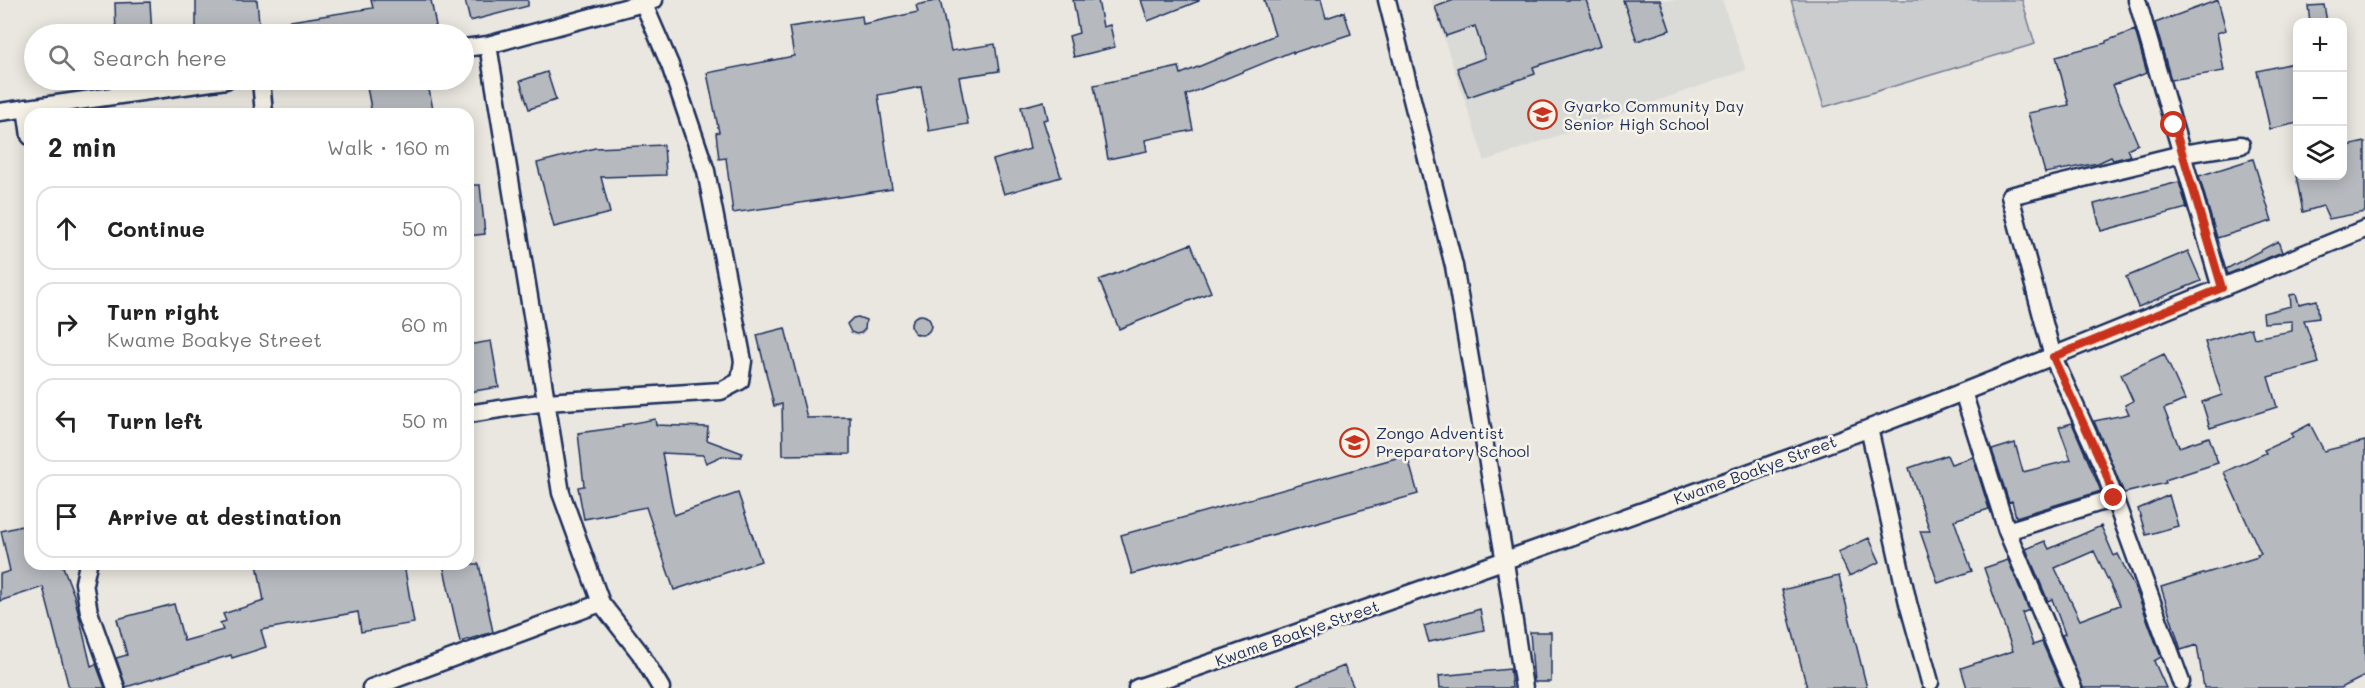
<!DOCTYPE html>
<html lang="en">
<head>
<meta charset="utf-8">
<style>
	body { margin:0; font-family:Mali,sans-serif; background:#f6f6f6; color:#222 }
	.controls { position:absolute; right:18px; top:18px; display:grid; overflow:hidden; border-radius:12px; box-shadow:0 3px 15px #0003 }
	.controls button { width:54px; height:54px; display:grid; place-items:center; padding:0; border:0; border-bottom:2px solid #e0e0e0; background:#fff; color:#222; font:30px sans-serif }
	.stop { position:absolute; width:18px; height:18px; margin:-14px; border:4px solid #c8321e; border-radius:50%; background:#fff }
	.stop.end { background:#c8321e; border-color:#fff; box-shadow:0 2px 6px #0008 }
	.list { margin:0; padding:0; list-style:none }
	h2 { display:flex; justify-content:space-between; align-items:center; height:78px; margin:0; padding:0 24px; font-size:26px }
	h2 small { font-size:20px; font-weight:400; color:#767676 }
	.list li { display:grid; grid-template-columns:39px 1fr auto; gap:18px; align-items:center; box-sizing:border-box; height:84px; margin:0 12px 12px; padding:0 12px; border:2px solid #e0e0e0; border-radius:18px }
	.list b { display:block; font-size:22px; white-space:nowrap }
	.list p { margin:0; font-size:20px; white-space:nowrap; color:#767676 }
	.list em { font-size:20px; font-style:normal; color:#767676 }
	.icon { flex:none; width:33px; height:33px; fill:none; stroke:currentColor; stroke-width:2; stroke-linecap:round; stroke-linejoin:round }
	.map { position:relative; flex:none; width:2365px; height:688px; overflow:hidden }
	.search { position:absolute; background:#fff; box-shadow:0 3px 15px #0003; left:24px; top:24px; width:450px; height:66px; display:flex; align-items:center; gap:15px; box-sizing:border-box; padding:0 21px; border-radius:33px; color:#767676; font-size:22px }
	.panel { position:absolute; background:#fff; box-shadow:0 3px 15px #0003; left:24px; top:108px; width:450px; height:462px; border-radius:18px }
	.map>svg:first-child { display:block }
	.built { fill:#dadad6 }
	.pitch { fill:#cbcccd; stroke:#737e96; stroke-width:1.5 }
	.building { fill:#b6babf; stroke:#1b2f5e; stroke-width:1.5; fill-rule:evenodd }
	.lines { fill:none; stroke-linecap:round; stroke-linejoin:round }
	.minor-casing { stroke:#1b2f5e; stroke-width:21 }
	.minor { stroke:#f7f3e8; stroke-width:16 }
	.route { stroke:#c8321e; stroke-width:8 }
	.labels { text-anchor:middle; stroke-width:5; stroke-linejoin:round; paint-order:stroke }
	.poi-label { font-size:16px; fill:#1b2f5e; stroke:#f7f3e8; text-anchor:start }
	.street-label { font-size:16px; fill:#1b2f5e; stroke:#f7f3e8 }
</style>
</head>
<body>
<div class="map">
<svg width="2365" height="688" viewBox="0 0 2365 688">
	<rect width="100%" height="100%" fill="#eae7e0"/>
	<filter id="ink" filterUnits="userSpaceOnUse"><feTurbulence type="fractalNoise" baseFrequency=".0167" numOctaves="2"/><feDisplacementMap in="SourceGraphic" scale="12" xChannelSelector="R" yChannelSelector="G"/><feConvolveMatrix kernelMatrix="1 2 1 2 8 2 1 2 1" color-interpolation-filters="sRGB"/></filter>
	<g filter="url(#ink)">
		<path class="built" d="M1431 0H1722L1746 70 1485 161Z"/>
		<path class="pitch" d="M1791 0H2022L2035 44 1824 107Z"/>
		<path class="building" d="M196 0H257L260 34H196Z
			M371 0H431L436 26 396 34H267L266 25 373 8Z
			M465 0H528V6L470 21Z
			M940 0 951 51 995 44 999 71 959 77 968 124 929 131 921 87 878 95 892 189 733 213 726 158 719 159 716 133 719 132 707 73 794 56 789 27 862 16 863 24 918 12 916 5Z
			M1073 0H1098L1103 27 1110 25 1115 47 1074 57 1069 36 1079 33Z
			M1141 0H1199V1L1148 21Z
			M1264 0H1321L1326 18 1344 12 1351 34 1293 53V51L1186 95 1193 130 1145 140 1147 151 1108 159 1094 85 1179 67 1181 74 1275 35Z
			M1454 0H1586L1601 45 1533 67 1535 74 1468 97 1457 68 1485 58 1475 26 1446 36 1435 7Z
			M1623 0H1660L1670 30 1637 41Z
			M2218 0 2226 30 2217 33 2224 71 2171 80 2155 23Z
			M150 2 152 34H116L115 3Z
			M2324 5 2327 22H2310L2308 6Z
			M2135 30 2147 73 2113 85 2138 144 2127 149 2130 156 2113 160 2111 157 2098 163 2045 173 2028 113 2069 105 2056 56 2106 43V41Z
			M2298 62V123L2270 129 2257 71Z
			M547 72 556 100 529 109 520 81Z
			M406 80H427L434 114H372L367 87Z
			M1044 101 1048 119 1043 120 1061 177 1004 194 993 160 1030 149 1021 107Z
			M2365 142V212L2329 219 2323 206 2303 212 2296 176H2343V147Z
			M664 145 666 175 601 177 610 213 554 227 537 163 595 148Z
			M2253 159 2272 221 2217 238 2199 176Z
			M2179 182 2187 208 2101 231 2094 204Z
			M468 185H480L485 234 468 236Z
			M2278 241 2282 252 2228 274 2226 269Z
			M1191 244 1211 292 1119 329 1099 280Z
			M2188 251 2201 281 2138 307 2126 277Z
			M2296 294 2299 304 2317 300 2319 318 2304 320 2319 363 2268 377 2277 407 2210 428 2202 402 2222 395 2205 342 2251 328 2254 338 2292 331V321L2264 323 2263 313 2291 306 2290 295Z
			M911 325a10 10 0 1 1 20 0a10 10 0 1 1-20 0Z
			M858 317 866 320 865 329 861 333 856 334 851 332 847 324 853 318Z
			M785 328 807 418 850 417V454L783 455 782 404 774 406 757 335Z
			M491 341 499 387 468 392V345Z
			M2164 354 2185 400 2164 409 2179 447 2209 437 2218 463 2165 480 2166 483 2124 493 2094 421 2129 414 2125 405 2133 401 2121 374Z
			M655 419 656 425 708 427 707 440 742 453 741 457 722 456 706 463 703 455 662 453 674 515 738 493 761 561 674 590 646 507 584 519 578 487 584 486 578 433 623 427 622 425Z
			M2072 423 2101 491 2016 517 2012 501 2009 502 1992 450 2015 443 2023 472 2071 460 2059 427Z
			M2310 424 2324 451 2365 441V676L2341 688H2204L2197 645 2181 650 2161 587 2258 557 2257 555 2261 554 2224 472 2266 453 2264 450 2293 437 2291 434Z
			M1407 455 1418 494 1132 574 1121 535Z
			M1947 455 1951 464 1973 457 1989 509 1954 520 1972 571 1938 583 1920 531H1930L1909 468Z
			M2169 495 2178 526 2146 535 2138 509Z
			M30 524V564H62L74 595 91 666 96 664 105 688H69L43 587 0 601V574L10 571 1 531Z
			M2101 526 2114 556 2118 554 2138 595 2161 657 2154 661 2166 688H2083L2062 635 2065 634 2052 599 2048 601 2026 549 2045 541 2049 549ZM2094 551 2120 605 2080 620 2055 568Z
			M1869 538 1880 562 1849 576 1838 552Z
			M2008 560 2029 610 2022 613 2033 645 2042 642 2062 688H1967L1961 668 2013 651 1984 568Z
			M257 564H289L290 568 311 564H404L414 623 361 632 358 612 261 630 266 647 232 658 231 655 126 687 116 658 127 655 117 619 174 604 184 641 223 630 220 623 226 621 223 614 264 601Z
			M443 564H479L493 632 460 642Z
			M1839 576 1867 688H1807L1782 590Z
			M1480 609 1484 630 1429 642 1424 626Z
			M1530 632H1551V682H1534Z
			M1344 666 1354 688H1291Z
			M1510 669 1512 688H1440L1439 676Z"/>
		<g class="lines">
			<defs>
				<path id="minor" d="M1387 0 1454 266 1505 562 1524 688
					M2137 0 2221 288
					M488 45 561 493 601 603 640 653 661 688
					M464 48 488 45 654 0
					M261 80 264 114
					M26 108 30 136
					M0 112 226 80
					M1963 392 2007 531 2073 688
					M468 414 546 402 721 391 740 381 743 361 706 171 670 65 642 0
					M1869 428 1908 603 1930 682
					M2007 531 2114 498
					M88 564 84 583 89 612 116 688
					M2181 682 2103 467 2053 357 2010 196 2182 154 2241 145
					M371 688 601 603
					M1137 688C1382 604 1627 519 1870 428 2036 365 2200 296 2365 229"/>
			</defs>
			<use href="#minor" class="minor-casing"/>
			<use href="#minor" class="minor"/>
		</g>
	</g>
	<g class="lines" filter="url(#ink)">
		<path class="route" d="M2114 498 2103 466 2053 357 2222 288 2174 125"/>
	</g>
	<defs>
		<symbol id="school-ring" viewBox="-11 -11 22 22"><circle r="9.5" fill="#f7f3e8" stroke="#c8321e" stroke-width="1.5"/><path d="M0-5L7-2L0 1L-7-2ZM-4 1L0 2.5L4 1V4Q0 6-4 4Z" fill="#c8321e"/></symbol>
	</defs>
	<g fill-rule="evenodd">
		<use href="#school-ring" x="1526" y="98" width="33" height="33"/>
		<use href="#school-ring" x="1338" y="426" width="33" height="33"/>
	</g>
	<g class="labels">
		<g class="poi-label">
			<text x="1564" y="112">Gyarko Community Day<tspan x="1564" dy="18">Senior High School</tspan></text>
			<text x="1376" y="439">Zongo Adventist<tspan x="1376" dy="18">Preparatory School</tspan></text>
		</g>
		<g class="street-label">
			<text transform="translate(1755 470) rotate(-20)" y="6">Kwame Boakye Street</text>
			<text transform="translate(1297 633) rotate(-19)" y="6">Kwame Boakye Street</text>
		</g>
	</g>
</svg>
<div class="controls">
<button>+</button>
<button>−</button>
<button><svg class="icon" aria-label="layers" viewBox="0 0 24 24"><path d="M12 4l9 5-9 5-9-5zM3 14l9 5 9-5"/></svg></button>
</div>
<div class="stop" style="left:2174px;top:125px"></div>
<div class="stop end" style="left:2114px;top:498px"></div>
<div class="search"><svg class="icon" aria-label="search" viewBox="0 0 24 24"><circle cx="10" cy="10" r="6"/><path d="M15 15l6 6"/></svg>Search here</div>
<section class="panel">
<h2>2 min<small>Walk · 160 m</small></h2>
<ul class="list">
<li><svg class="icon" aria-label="ahead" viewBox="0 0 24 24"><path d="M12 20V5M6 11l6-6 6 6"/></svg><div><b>Continue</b></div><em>50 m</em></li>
<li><svg class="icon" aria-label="right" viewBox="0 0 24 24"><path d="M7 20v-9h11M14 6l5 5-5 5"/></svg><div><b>Turn right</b><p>Kwame Boakye Street</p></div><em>60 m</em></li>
<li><svg class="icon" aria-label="left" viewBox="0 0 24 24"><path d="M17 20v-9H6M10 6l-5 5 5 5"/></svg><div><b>Turn left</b></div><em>50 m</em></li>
<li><svg class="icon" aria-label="arrive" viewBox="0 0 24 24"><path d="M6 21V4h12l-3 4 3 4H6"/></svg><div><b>Arrive at destination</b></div></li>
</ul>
</section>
</div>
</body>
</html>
